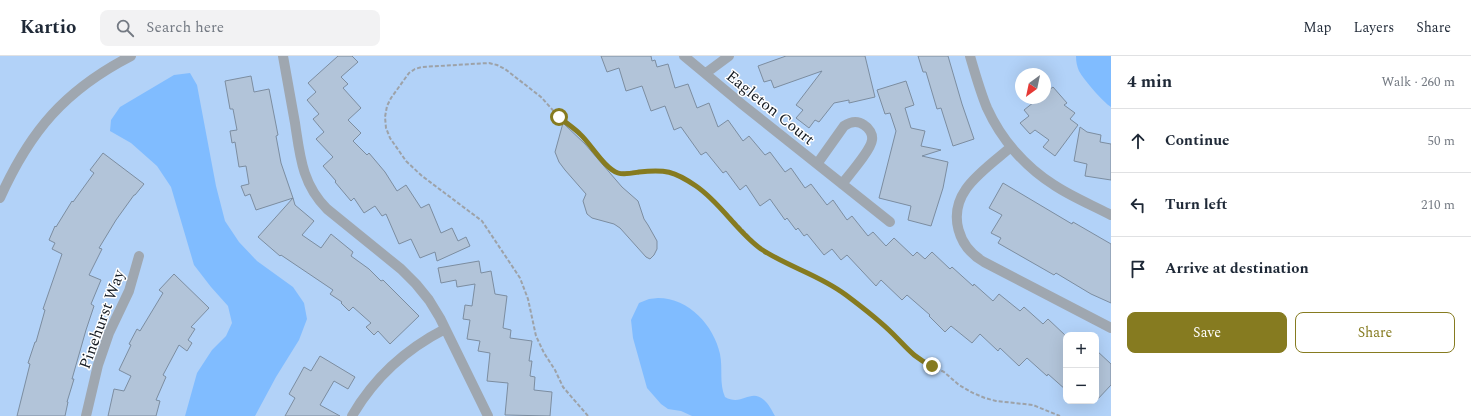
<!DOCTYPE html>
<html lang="en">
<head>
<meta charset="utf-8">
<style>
	body { margin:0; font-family:Spectral,serif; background:#f2f2f3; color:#1f2937 }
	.controls { position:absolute; right:12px; bottom:12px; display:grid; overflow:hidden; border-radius:8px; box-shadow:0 4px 16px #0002 }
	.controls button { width:36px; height:36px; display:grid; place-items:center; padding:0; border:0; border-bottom:1px solid #e0e1e3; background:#fff; color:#1f2937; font:20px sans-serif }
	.compass { position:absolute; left:1015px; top:12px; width:36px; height:36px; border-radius:50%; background:#fff; box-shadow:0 4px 16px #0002; rotate:213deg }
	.stop { position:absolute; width:12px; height:12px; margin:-9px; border:3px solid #867b20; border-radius:50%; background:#fff }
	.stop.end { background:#867b20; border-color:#fff; box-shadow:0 1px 4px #0008 }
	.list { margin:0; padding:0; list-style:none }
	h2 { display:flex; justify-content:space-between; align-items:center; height:52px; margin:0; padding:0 16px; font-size:17px }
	h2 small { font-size:13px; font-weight:400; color:#747a83 }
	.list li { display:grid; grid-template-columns:26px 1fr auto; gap:12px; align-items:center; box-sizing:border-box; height:64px; padding:0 16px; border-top:1px solid #e0e1e3 }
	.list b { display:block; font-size:15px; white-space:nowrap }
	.list em { font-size:13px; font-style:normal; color:#747a83 }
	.actions { display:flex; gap:8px; padding:12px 16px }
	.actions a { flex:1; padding:9px 0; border:1px solid #867b20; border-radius:8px; text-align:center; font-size:14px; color:#867b20 }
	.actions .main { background:#867b20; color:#fff }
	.icon { flex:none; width:22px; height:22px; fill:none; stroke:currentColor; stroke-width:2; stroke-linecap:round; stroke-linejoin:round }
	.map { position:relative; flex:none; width:1111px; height:360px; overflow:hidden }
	header { display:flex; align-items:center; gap:24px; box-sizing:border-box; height:56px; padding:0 20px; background:#fff; border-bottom:1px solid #e0e1e3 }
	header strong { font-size:19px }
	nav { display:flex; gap:22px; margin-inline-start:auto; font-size:14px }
	.search { width:280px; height:36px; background:#f2f2f3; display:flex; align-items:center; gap:10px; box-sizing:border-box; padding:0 14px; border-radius:8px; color:#747a83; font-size:15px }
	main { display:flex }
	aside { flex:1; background:#fff }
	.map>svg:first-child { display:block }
	.green { fill:#b2d2f8; fill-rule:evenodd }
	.water { fill:#80bcff }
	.building { fill:#b2c4d9; stroke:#7c8da0 }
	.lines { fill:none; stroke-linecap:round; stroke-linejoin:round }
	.path { stroke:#9da2a8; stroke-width:2; stroke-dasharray:4 2; stroke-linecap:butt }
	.street { stroke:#9fa7b0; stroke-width:10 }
	.route { stroke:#867b20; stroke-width:5 }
	.labels { text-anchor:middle; stroke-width:3; stroke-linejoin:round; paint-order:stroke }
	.street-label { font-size:16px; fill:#151b23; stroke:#fff }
</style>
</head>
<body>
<header>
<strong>Kartio</strong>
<div class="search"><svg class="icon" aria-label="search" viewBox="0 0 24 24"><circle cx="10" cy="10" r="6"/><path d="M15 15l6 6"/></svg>Search here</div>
<nav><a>Map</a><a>Layers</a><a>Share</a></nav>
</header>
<main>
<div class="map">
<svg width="1111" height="360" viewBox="0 0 1111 360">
	<rect width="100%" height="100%" fill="#f6fafe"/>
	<path class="green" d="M0 0H1111V360H0ZM1021 18H1045V42H1021ZM1066 279H1096V345H1066Z"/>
	<path class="water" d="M1076 0H1111V51C1103 46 1084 24 1079 15 1077 10 1076 6 1076 0Z
		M190 17 197 29 216 130 225 165 239 186 257 205 293 231 304 247 307 263 299 284 276 321 255 360H185L197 317 212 294 226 280 232 267 228 250 211 231 194 209 171 131 157 110 131 87 110 75 111 64 120 51 174 19Z
		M658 242C689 242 714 270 720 298 723 313 719 327 725 341 742 351 750 332 764 344 769 348 772 355 775 360H692L681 355 668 353 661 348 647 332 633 282 631 264 639 247 649 243Z"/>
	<path class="building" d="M338 0H352L358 6 341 21 348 28 343 32 361 52 348 64 361 77 353 85 367 99 369 97 385 116 397 135 406 129 421 152 429 148 441 177 452 172 458 185 466 181 470 190 437 205 435 196 420 202 411 183 399 188 386 158 382 160 375 150 364 157 354 142 351 145 335 126 336 125 323 110 333 101 316 83 324 76 313 63 319 58 307 44 316 36 308 27Z
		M601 0H651L652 5 655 4 657 11 668 8 675 32 688 28 697 52 709 47 718 71 728 64 743 85 749 80 765 99 770 96 785 116 791 112 805 132 811 128 827 149 833 144 847 164 852 160 868 180 873 176 886 190 894 182 913 200 917 196 925 203 932 196 950 213 952 211 973 230 974 228 993 245 999 238 1020 255 1024 251 1043 268 1048 263 1066 280V334L1048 318 1047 320 1027 302 1019 310 1000 292 998 295 980 278 972 287 951 270 945 276 929 260 930 259 907 239 902 244 881 224 876 230 847 199 841 204 832 193 824 199 807 178 804 180 798 172 796 174 787 162 785 164 770 143 760 150 746 129 740 134 726 115 723 117 706 96 701 99 681 71 674 74 665 50 651 55 642 30 626 35 619 12 607 16Z
		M786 0H865L875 41 849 47V44L834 47 819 66 815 64 809 72 796 62 803 54 796 49 822 15 774 32 771 24 764 26 758 10Z
		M918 0H948L962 48 974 83 953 90 941 52 937 53 926 16H923Z
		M251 20 254 36 269 33 278 79 276 80 281 107 293 142 256 154 250 138 245 140 241 130 249 128 246 110 239 111 235 86 232 87 230 75 237 74 233 53H230L225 25Z
		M906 25 914 49 905 52 911 72 925 75 921 90 941 94 922 100 948 106 943 132 931 170 908 164 911 150 879 142 896 75 890 57 885 58 877 34Z
		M1053 31 1067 47 1064 49 1075 57 1070 63 1078 69 1055 100 1043 91 1049 84 1035 74 1030 78 1020 67 1029 60 1024 54 1039 42H1045V37Z
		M563 67 585 88 622 131 638 145 644 163 648 169 657 185V193L654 199 650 203 646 201 620 172 614 168 592 162 587 158 583 145 586 138 565 114 559 106 555 96Z
		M1080 71 1087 76 1101 79 1100 86 1111 88V124L1085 120 1087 108 1074 105Z
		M103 97 144 128 135 139H134L116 164 99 192 102 193 89 219 101 224 91 248 94 250 86 274 72 323H74L67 346H68L65 360H17L30 308 28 307 35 286H36L45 254 43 253 62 198 52 193 55 187 49 184 55 170 56 171 72 145 73 146 94 117 90 114Z
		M1003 127 1072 168 1073 166 1111 188V247L1091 238 1056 217 1054 219 998 187 1001 182 991 177 1002 159 989 152Z
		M293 142 295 149 314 165 302 179 321 192 331 178 353 196 351 200 369 213 381 225 383 224 419 260 390 288 378 275 374 279 366 271 371 267 353 251 349 255 341 247 342 246 330 238 333 234 281 199 280 200 258 181Z
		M479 205 481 217 491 215 495 238 507 240 503 272 511 274 510 282 532 285 529 305H532L530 320 535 321 534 334 552 336 550 360 505 359 508 327 487 325 490 297 478 295 480 285 467 283 470 264 463 263 465 249 472 250 475 228 457 231 456 224 441 227 438 212Z
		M174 218 209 252 191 271 195 273 188 284 192 287 187 295 179 289 163 319 166 321 156 344 160 345 156 360H108L114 333 124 335 131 320 119 314 131 289 129 288 137 273 140 275 163 237 159 234Z
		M1096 294 1111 308V329L1096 345Z
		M320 300 355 321 348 333 334 325 320 349 340 360H285L295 342 289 338 298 322 304 311 311 315Z"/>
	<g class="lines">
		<path class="path" d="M588 360 563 331 555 314 544 297 536 280 528 243 520 222 482 165 422 120 406 105 390 82 386 72 385 61 387 50 391 42 409 17 415 13 422 11 489 7 497 9 505 13 541 41 559 61 580 77 611 113 619 117 652 114 665 115 676 117 705 136 714 144 760 192 782 204 824 225 846 239 892 277 918 303 944 316 959 329 973 337 985 342 996 345 1033 349 1060 360"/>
		<path class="street" d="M283 0C287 22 291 44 295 67 300 100 302 128 327 153L401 213 416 228 429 244 440 262 488 360
			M684 0 743 49 890 166
			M970 0C975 17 980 35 987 52 1001 83 1025 111 1054 129 1072 141 1092 149 1111 159
			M706 17 729 0
			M1011 91C997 103 976 118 966 133 948 159 958 191 984 206L1111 272
			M817 108 844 70C850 66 857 64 864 69 869 72 873 78 872 84 871 94 849 119 842 128
			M0 142C30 75 65 34 131 0
			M86 360 98 309 109 277 129 235 139 200
			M352 360C374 322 406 293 445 273"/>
	</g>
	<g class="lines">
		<path class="route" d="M559 61C566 67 574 72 580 78 591 88 604 112 618 117 624 119 633 117 639 116 665 113 674 115 696 130 721 147 737 176 761 193 788 211 820 219 846 239 862 251 879 264 893 278 908 293 913 301 932 310"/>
	</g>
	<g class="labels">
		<g class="street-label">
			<text transform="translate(771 51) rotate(39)" y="6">Eagleton Court</text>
			<text transform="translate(101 263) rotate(-70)" y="6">Pinehurst Way</text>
		</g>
	</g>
</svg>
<div class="controls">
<button>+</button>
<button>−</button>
</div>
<svg class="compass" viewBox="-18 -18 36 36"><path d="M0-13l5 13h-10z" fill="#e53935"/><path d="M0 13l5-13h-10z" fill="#747a83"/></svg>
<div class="stop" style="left:559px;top:61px"></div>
<div class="stop end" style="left:932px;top:310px"></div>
</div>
<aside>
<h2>4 min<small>Walk · 260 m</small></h2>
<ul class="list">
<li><svg class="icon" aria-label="ahead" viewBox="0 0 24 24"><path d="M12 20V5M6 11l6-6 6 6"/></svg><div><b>Continue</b></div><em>50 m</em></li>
<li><svg class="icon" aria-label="left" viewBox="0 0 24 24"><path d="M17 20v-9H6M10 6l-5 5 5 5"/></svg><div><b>Turn left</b></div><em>210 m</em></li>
<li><svg class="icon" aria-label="arrive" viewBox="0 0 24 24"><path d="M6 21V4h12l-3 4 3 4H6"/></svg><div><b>Arrive at destination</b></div></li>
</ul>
<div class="actions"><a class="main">Save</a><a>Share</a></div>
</aside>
</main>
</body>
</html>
